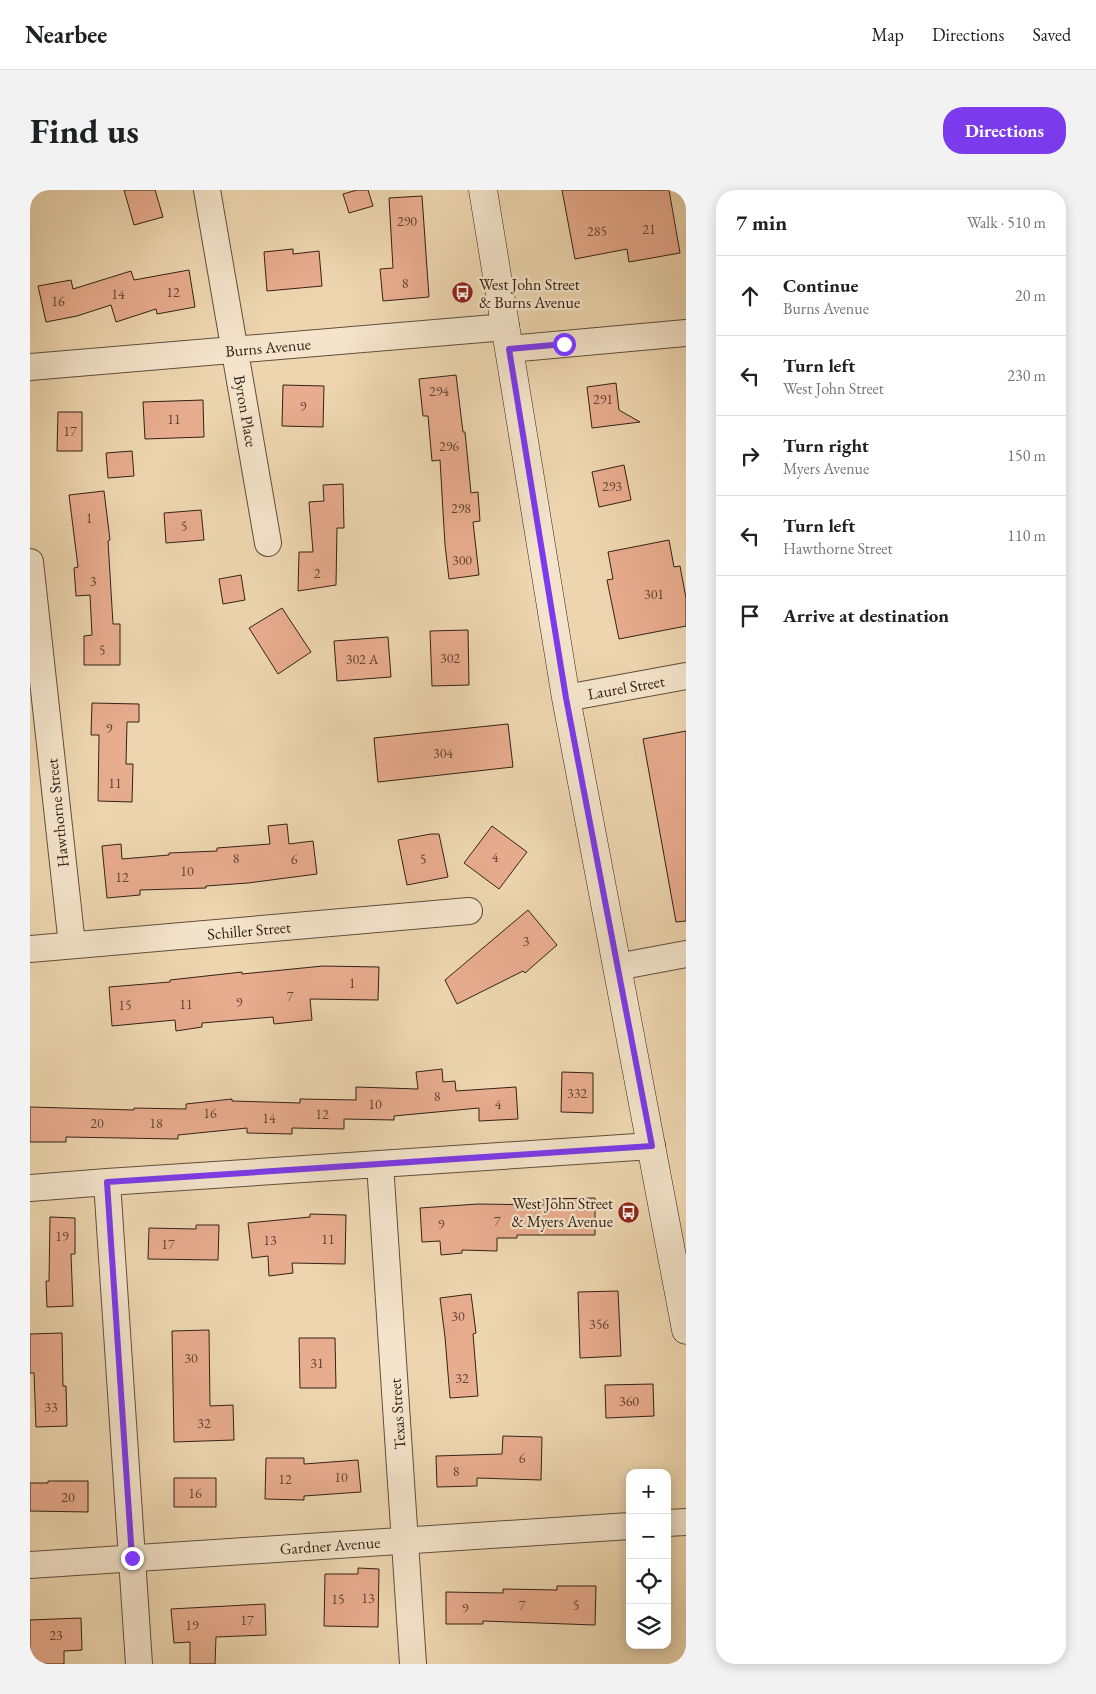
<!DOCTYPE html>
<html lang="en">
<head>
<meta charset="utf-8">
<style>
	body { margin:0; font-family:"EB Garamond",serif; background:#f2f2f2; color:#202124 }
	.controls { position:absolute; right:15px; bottom:15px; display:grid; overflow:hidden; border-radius:10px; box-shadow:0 2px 12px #0003 }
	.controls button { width:45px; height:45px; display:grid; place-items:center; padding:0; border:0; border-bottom:1px solid #e0e0e0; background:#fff; color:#202124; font:25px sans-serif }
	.stop { position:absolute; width:15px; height:15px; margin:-11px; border:4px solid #7c3aed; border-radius:50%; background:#fff }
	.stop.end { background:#7c3aed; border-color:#fff; box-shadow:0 1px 5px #0008 }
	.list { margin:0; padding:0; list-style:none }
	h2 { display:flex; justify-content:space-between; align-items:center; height:65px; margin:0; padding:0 20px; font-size:21px }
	h2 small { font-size:16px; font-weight:400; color:#757577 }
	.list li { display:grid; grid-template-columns:32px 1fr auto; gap:15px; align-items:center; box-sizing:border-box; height:80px; padding:0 20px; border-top:1px solid #e0e0e0 }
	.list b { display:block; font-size:19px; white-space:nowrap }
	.list p { margin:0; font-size:16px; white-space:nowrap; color:#757577 }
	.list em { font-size:16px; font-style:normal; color:#757577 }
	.icon { flex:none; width:28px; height:28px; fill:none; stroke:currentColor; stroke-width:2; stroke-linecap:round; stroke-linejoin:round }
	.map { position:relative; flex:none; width:656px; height:1474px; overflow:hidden; border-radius:20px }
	header { display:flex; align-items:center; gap:30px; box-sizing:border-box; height:70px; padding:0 25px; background:#fff; border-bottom:1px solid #e0e0e0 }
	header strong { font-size:24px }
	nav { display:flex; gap:28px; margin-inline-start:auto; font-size:18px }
	.intro { display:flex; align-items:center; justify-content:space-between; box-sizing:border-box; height:120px; padding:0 30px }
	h1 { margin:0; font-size:35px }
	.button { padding:12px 22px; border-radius:20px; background:#7c3aed; color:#fff; font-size:18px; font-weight:700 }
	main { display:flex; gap:30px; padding:0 30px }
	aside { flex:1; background:#fff; border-radius:20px; box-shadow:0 2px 12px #0003 }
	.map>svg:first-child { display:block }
	.building { fill:#e8ac8e; stroke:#342115 }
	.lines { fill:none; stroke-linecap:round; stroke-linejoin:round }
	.street-casing { stroke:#624e3c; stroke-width:28 }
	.secondary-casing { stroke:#342115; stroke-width:29 }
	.street { stroke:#f3e4cb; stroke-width:26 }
	.secondary { stroke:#f3e4cb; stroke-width:28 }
	.route { stroke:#7c3aed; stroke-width:6 }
	.labels { text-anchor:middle; stroke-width:4.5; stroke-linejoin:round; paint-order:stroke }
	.number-label { font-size:14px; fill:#614433 }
	.poi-label { font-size:16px; fill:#342115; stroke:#f3e4cb; text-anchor:start }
	.street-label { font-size:16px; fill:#342115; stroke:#f3e4cb }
</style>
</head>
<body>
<header>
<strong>Nearbee</strong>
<nav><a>Map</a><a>Directions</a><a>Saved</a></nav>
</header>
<div class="intro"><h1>Find us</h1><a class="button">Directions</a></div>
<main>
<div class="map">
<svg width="656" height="1474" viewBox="0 0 656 1474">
	<rect width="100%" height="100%" fill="#edd6af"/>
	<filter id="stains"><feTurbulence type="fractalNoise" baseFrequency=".004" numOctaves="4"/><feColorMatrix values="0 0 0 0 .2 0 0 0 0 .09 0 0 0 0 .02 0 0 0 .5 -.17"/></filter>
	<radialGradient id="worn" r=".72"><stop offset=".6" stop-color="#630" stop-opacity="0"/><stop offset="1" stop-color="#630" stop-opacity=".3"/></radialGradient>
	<path class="building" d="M94 0H125L133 27 104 35Z
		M327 0H338L343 16 319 23 313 4Z
		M532 0H639L650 63 599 72 597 59 545 69Z
		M392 6 399 107 353 111 350 79 363 78 359 8Z
		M263 59V64L289 61 292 96 237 101 234 62Z
		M159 80 165 117 127 124 126 119 86 132 81 115 47 126 16 132 8 96 41 90 43 99 101 81 104 90Z
		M426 185 433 242H435L441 303 448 302 450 331 443 332 449 385 419 389 415 355 410 270 402 271 398 226H393L389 189Z
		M586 193 589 220 610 232 562 238 557 197Z
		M253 195 294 196 293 237 252 236Z
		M173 210 174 247 115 249 113 212Z
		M28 222H52V261H27Z
		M102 261 104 286 78 288 76 263Z
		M594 275 601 310 569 317 562 282Z
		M313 294 314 338H307L306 395 268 401 269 362H283L279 312 294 311 293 295Z
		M74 301 80 350 78 351 83 434H90V475H54V446L62 445 60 405 46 406 44 378 48 377 39 305Z
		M171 320 174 350 136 353 134 323Z
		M639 350 644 377 650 376 656 408V436L589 449 577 390 583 389 578 362Z
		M211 385 215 410 193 414 189 389Z
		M252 418 281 462 248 484 219 438Z
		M438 440 439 495 402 496 400 441Z
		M358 447 361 487 307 491 304 451Z
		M62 513 109 514V532H97L96 574H103L102 612 68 611 69 545H61Z
		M478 534 483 577 348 592 344 548Z
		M656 541V731L646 732 613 549Z
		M257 634 259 654 283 651 287 684 218 693 176 696V698L110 700V705L77 708 72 656 91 654 92 669 139 665V663L187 661V658L240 654 238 636Z
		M462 636 497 662 469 699 434 673Z
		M401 644H409L418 687 377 695 368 650Z
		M498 720 527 755 495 783 493 781 427 814 415 790Z
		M293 776 349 777 348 810 280 809 282 830 244 834 243 827 172 833V837L146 841 145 830 82 836 79 797 140 792V790L212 782V784Z
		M412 879 413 892 425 891 426 901 486 897 488 929 449 931V918L364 926V930L314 929V939L262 938V944L217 943V938L148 945V949L36 947V952H0V917L104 920V918L156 919V914L202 909V911L270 913V909L326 910V897L388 899 386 882Z
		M532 882 563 883V923L531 922Z
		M565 1008V1045H487V1048H467V1061L432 1060V1063L411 1065 410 1051 392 1052 390 1018 448 1014 513 1015V1009Z
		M280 1024 316 1025 315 1074 262 1073 263 1083 239 1086 238 1066 222 1068 218 1033 280 1027Z
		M20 1027 45 1028V1064H41L43 1116 17 1117 16 1091H19Z
		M166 1035H189L188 1070 118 1069 119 1038 166 1039Z
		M588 1101 591 1166 550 1168 548 1102Z
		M441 1104 446 1143 443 1144 448 1206 420 1208 415 1147 410 1108Z
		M179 1140 180 1216 203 1215 204 1250 144 1252 142 1141Z
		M32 1143 33 1196H36L37 1236 6 1237 4 1183H0V1144Z
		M269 1148H305L306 1198H270Z
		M623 1194 624 1226 576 1228 575 1195Z
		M473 1246 512 1247 511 1290 447 1288V1296L407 1297 406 1266 472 1264Z
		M236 1268H274V1274L328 1270 331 1302 274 1306V1310L235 1309Z
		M144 1288H186V1317H144Z
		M18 1291H58V1322L0 1321V1293H18Z
		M328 1378 349 1379 348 1437 294 1436 295 1384H328Z
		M527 1396H566L565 1435 453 1431V1434H416V1402L473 1403V1399L527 1400Z
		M235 1414 236 1445 186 1447 185 1474H160V1452L144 1453 141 1419Z
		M51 1428 52 1460 34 1461V1474H0V1430Z"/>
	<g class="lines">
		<defs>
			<path id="street" d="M177 0 238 353
				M479 159 656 143
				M0 177 476 137
				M0 372 42 755
				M536 508 656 486
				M0 759 439 721
				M587 777 656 764
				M350 974 383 1474
				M77 992 109 1474
				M0 998 77 992 622 956
				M637 1333 656 1332
				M0 1375 600 1336"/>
			<path id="secondary" d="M453 0 536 508 656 1140"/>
		</defs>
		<use href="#street" class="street-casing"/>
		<use href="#secondary" class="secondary-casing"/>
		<use href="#street" class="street"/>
		<use href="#secondary" class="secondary"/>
	</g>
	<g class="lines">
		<path class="route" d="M102 1368 77 992 622 956 536 508 479 159 534 154"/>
	</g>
	<defs>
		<symbol id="bus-disc" viewBox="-11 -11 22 22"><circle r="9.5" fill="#8f2418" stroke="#f3e4cb"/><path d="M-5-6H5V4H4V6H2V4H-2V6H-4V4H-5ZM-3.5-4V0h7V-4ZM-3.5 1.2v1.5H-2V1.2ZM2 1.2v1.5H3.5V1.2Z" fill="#fff"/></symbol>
	</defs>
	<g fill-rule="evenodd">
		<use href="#bus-disc" x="420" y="90" width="25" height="25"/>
		<use href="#bus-disc" x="586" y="1010" width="25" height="25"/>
	</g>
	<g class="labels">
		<g class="number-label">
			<text x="377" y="36">290</text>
			<text x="619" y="44">21</text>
			<text x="567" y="46">285</text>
			<text x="375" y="98">8</text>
			<text x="143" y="107">12</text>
			<text x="88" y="109">14</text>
			<text x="28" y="116">16</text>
			<text x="409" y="206">294</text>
			<text x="573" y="214">291</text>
			<text x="273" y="221">9</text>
			<text x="144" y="234">11</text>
			<text x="40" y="246">17</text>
			<text x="419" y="261">296</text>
			<text x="582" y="301">293</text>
			<text x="431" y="323">298</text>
			<text x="59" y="333">1</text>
			<text x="154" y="341">5</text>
			<text x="432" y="375">300</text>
			<text x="287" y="388">2</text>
			<text x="63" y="396">3</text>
			<text x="624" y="409">301</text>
			<text x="72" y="465">5</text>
			<text x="420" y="473">302</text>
			<text x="332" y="474">302 A</text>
			<text x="79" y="543">9</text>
			<text x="413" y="568">304</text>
			<text x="85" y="598">11</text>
			<text x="465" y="672">4</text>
			<text x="206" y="673">8</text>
			<text x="264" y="674">6</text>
			<text x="393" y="674">5</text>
			<text x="157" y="686">10</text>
			<text x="92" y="692">12</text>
			<text x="496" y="756">3</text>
			<text x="322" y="798">1</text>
			<text x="260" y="811">7</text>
			<text x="209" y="817">9</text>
			<text x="156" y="819">11</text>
			<text x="95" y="820">15</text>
			<text x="547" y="908">332</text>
			<text x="407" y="911">8</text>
			<text x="345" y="919">10</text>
			<text x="468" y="919">4</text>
			<text x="180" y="928">16</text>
			<text x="292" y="929">12</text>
			<text x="239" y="933">14</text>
			<text x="67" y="938">20</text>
			<text x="126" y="938">18</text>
			<text x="467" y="1036">7</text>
			<text x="411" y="1039">9</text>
			<text x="32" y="1051">19</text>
			<text x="298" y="1054">11</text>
			<text x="240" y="1055">13</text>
			<text x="138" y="1059">17</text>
			<text x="428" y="1131">30</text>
			<text x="569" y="1139">356</text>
			<text x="161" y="1173">30</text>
			<text x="287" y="1178">31</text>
			<text x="432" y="1193">32</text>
			<text x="599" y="1216">360</text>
			<text x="21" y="1222">33</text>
			<text x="174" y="1238">32</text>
			<text x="492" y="1273">6</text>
			<text x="426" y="1286">8</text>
			<text x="311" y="1292">10</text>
			<text x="255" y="1294">12</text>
			<text x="165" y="1308">16</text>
			<text x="38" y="1312">20</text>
			<text x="338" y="1413">13</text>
			<text x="308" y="1414">15</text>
			<text x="492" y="1420">7</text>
			<text x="546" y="1420">5</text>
			<text x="435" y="1423">9</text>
			<text x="217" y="1435">17</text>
			<text x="162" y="1440">19</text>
			<text x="26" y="1450">23</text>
		</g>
		<g class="poi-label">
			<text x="449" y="100">West John Street<tspan x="449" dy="18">&amp; Burns Avenue</tspan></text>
			<text x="583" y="1019" text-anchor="end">West John Street<tspan x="583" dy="18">&amp; Myers Avenue</tspan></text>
		</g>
		<g class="street-label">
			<text transform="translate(238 157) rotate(-5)" y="6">Burns Avenue</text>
			<text transform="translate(216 221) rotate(80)" y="6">Byron Place</text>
			<text transform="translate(596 497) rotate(-10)" y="6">Laurel Street</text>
			<text transform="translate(27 623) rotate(-96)" y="6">Hawthorne Street</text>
			<text transform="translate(219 740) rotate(-5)" y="6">Schiller Street</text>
			<text transform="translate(367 1224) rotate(-94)" y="6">Texas Street</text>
			<text transform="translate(300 1355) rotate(-4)" y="6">Gardner Avenue</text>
		</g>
	</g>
	<rect width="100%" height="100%" filter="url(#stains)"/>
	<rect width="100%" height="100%" fill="url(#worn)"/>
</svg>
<div class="controls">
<button>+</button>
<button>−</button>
<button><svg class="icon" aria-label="locate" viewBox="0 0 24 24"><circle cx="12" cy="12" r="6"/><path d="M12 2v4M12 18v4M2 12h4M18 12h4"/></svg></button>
<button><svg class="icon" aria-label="layers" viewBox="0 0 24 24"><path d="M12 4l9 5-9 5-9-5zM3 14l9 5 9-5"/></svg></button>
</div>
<div class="stop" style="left:534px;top:154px"></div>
<div class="stop end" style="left:102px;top:1368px"></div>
</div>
<aside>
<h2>7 min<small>Walk · 510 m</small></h2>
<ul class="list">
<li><svg class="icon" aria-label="ahead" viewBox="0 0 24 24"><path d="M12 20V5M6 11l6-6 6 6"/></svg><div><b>Continue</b><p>Burns Avenue</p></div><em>20 m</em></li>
<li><svg class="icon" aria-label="left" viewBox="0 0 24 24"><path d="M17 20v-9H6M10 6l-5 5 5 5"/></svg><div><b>Turn left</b><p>West John Street</p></div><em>230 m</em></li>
<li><svg class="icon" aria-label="right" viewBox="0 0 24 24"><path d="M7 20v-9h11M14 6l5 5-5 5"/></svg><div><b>Turn right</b><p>Myers Avenue</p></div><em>150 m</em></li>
<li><svg class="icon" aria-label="left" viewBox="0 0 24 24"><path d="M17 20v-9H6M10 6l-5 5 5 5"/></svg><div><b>Turn left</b><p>Hawthorne Street</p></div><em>110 m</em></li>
<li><svg class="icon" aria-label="arrive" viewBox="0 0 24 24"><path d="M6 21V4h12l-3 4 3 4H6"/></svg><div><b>Arrive at destination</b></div></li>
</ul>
</aside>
</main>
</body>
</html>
